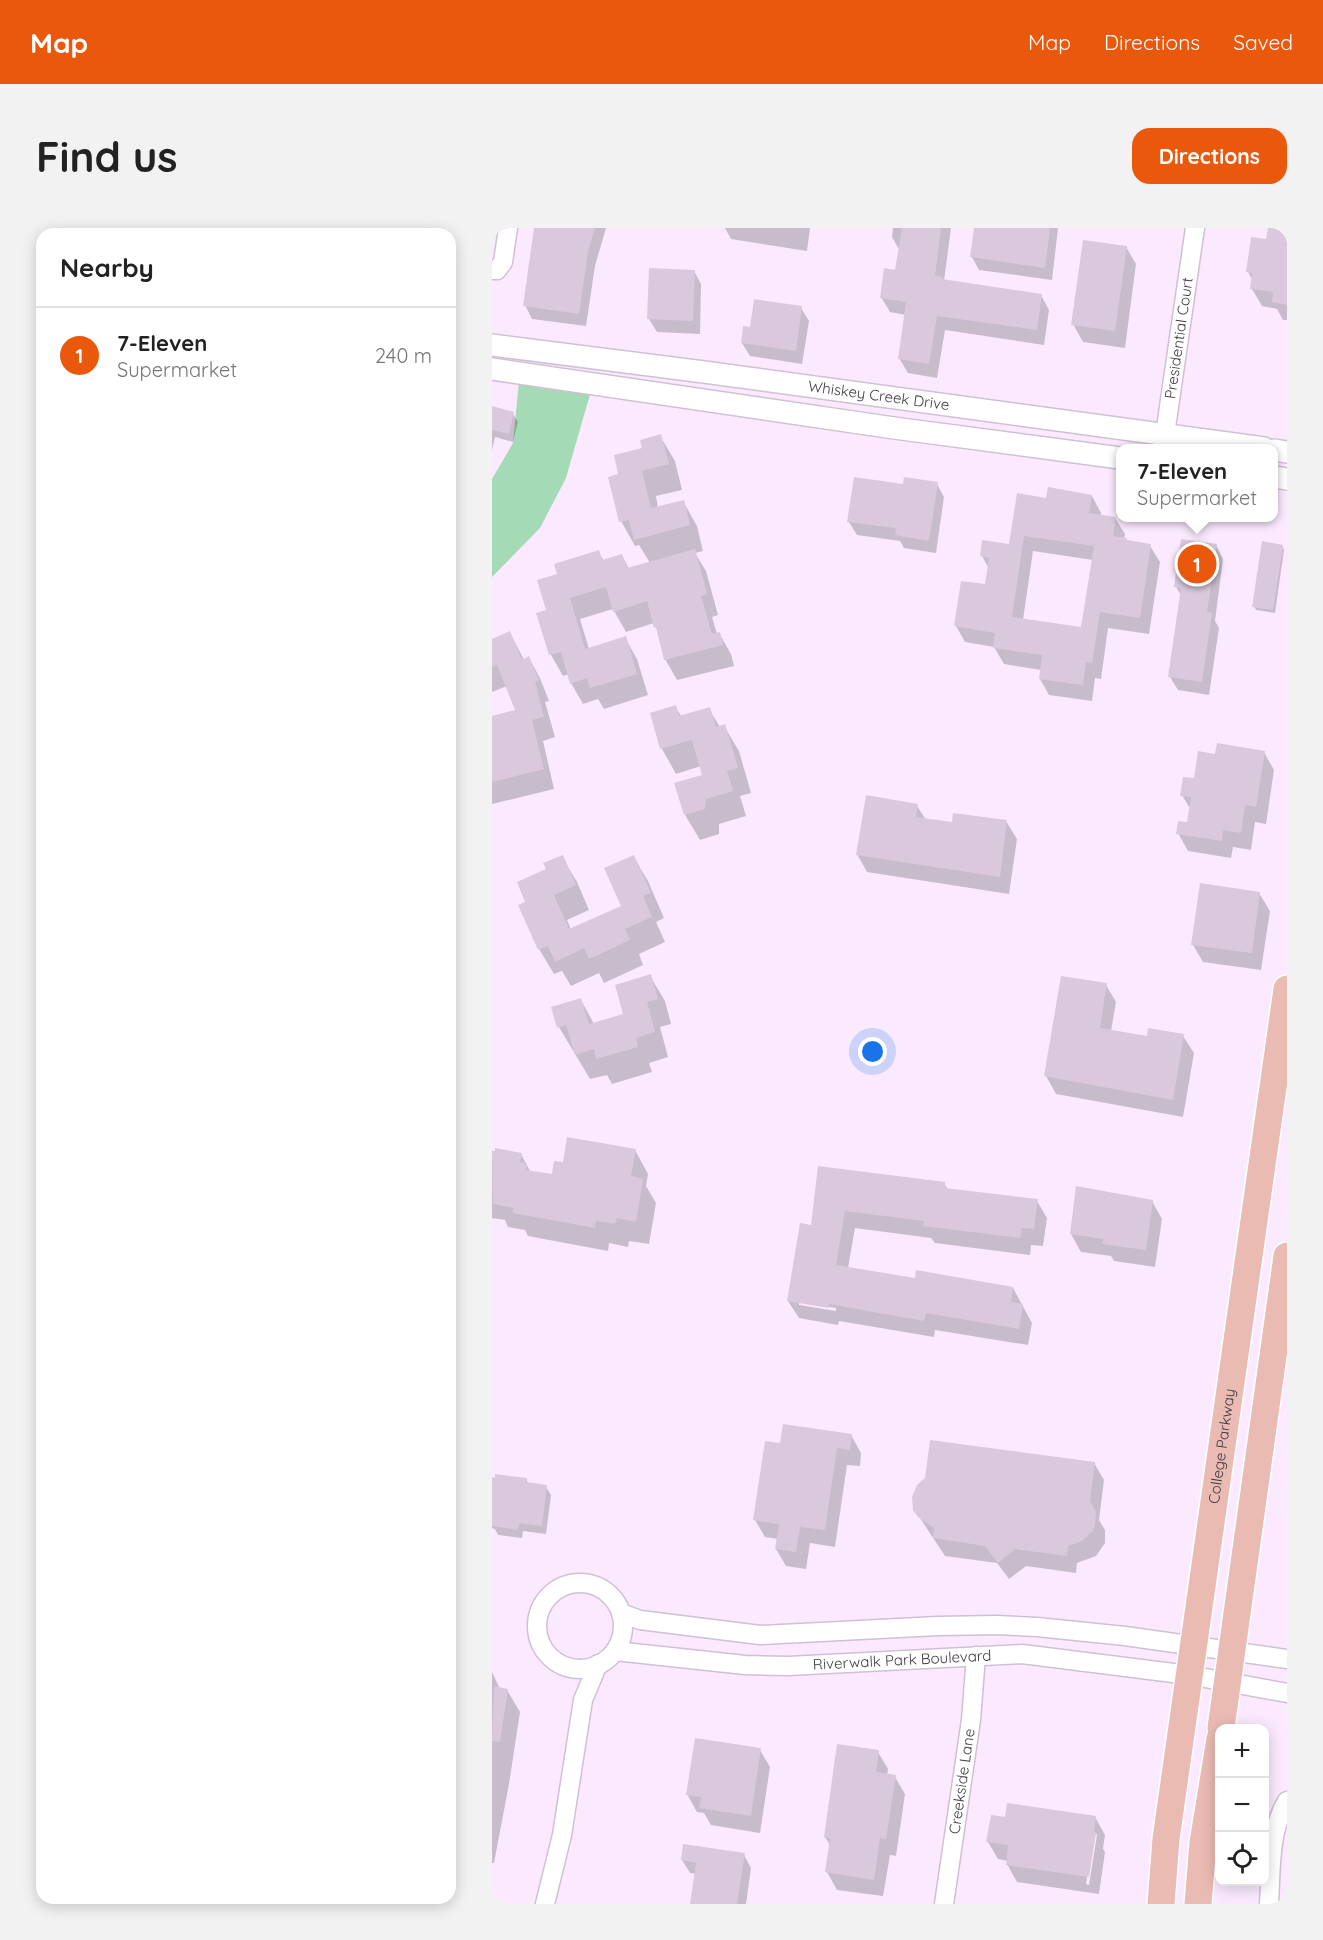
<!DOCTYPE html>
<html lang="en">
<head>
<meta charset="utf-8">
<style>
	body { margin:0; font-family:Quicksand,sans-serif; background:#f2f2f2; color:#222 }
	.controls { position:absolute; right:18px; bottom:18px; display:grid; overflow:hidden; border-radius:12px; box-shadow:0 3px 15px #0003 }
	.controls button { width:54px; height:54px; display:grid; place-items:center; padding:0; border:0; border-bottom:2px solid #e0e0e0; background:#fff; color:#222; font:30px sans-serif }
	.you { position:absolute; left:381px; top:824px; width:21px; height:21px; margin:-15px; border:4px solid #fff; border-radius:50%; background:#1a73e8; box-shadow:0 0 0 9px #1a73e833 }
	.badge { display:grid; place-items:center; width:39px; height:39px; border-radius:50%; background:#ea580c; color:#fff; font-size:20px; font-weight:700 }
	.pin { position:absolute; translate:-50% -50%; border:3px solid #fff; box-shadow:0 2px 6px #0006 }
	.popup { position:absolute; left:624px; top:216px; width:162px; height:78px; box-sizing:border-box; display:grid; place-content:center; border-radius:12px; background:#fff; filter:drop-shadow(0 2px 4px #0005); font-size:20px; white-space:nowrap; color:#767676 }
	.popup b { font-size:22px; color:#222 }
	.popup::after { content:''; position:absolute; left:50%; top:100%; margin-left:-12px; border:12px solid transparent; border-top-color:#fff }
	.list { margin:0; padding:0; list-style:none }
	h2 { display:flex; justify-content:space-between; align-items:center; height:78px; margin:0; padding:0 24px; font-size:26px }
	h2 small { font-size:20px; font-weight:400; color:#767676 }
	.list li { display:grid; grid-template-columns:39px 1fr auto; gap:18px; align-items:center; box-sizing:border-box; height:96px; padding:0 24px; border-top:2px solid #e0e0e0 }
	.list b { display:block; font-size:22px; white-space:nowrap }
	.list p { margin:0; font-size:20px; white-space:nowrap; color:#767676 }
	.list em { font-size:20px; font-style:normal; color:#767676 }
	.icon { flex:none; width:33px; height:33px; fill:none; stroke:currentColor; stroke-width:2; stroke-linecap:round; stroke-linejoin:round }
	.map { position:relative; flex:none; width:795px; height:1676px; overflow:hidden; border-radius:18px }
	header { display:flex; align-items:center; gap:36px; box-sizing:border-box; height:84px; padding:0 30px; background:#ea580c; color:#fff }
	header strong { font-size:28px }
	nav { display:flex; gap:33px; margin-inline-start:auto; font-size:21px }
	.intro { display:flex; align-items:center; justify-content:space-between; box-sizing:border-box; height:144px; padding:0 36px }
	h1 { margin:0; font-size:42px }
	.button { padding:15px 27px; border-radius:18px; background:#ea580c; color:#fff; font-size:21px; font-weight:700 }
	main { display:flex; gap:36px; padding:0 36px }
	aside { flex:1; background:#fff; border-radius:18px; box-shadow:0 3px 15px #0003 }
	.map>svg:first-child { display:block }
	.green { fill:#a5dab6 }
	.shadow { fill:#0003; fill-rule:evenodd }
	.building { fill:#dac9dd; fill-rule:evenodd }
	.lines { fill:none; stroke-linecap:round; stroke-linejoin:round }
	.minor-casing { stroke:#d0c0d3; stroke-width:21 }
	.tertiary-casing { stroke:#d0c0d3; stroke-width:24 }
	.primary-casing { stroke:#fff; stroke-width:30 }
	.minor { stroke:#fff; stroke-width:18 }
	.tertiary { stroke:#fff; stroke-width:21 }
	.primary { stroke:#eabbb3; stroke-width:27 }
	.labels { text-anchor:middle; stroke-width:6; stroke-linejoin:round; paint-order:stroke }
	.street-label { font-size:15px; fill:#3f3840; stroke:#fbeaff }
</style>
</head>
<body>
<header>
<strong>Map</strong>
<nav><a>Map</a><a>Directions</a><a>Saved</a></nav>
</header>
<div class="intro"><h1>Find us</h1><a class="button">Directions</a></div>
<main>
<aside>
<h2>Nearby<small></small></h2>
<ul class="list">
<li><span class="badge">1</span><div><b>7-Eleven</b><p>Supermarket</p></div><em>240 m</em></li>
</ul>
</aside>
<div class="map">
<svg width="795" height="1676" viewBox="0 0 795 1676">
	<rect width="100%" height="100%" fill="#fbeaff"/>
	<path class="green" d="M27 153 99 163 74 250 48 300 0 349V251L21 215Z"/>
	<path class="shadow" d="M46 0H114L103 38 94 98 40 91 33 77Z
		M233 0H318L315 23 239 11Z
		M401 0H459L452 53 549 67 557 82 552 117 453 102 445 150 416 145 407 130 414 87 398 84 389 69 405 44 408 23 400 9Z
		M484 0H566L560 52 487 42 480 29Z
		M777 0H795V92H791L785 81 770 78 760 61 761 53 756 44 776 12Z
		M634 19 644 36 633 120 591 114 581 96Z
		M202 43 209 56 208 106 165 104 157 91Z
		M309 80 317 93 310 136 258 128 250 115 260 100Z
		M0 180 21 186 26 194 21 214 3 209 0 222Z
		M168 208 183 233 190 262 164 268 166 280 191 273 205 298 211 323 203 325 214 343 226 387 220 389 225 406 227 405 239 426 242 438 185 452 173 431 168 406 162 395 134 404 121 381 88 391 97 421 133 410 145 431 156 467 112 481 106 471 91 476 79 455 77 446 71 448 59 427 46 386 56 383 67 347 106 324 112 333 130 327 137 341 158 335 147 317 143 318 129 293 128 247 152 221Z
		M445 256 452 269 444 325 412 320 408 313 365 307 357 294 412 258Z
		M600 268 609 285 608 288 623 290 633 306 632 311 636 314 658 318 668 334 657 406 616 400 609 451 603 450 600 473 557 467 548 451 549 442 512 436 502 419 473 414 464 398 495 358 497 341 490 328 518 318 555 271ZM541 323 601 332 591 401 531 392Z
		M724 317 731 331 723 393 727 400 717 467 686 462 678 449 690 369 684 359Z
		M790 318 792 322 783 385 764 382 762 378Z
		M18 405 32 432 37 430 48 450 57 473 53 474 63 509 51 513 62 561 0 576V490L25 483 15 458 0 464V412Z
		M183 479 190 489 217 481 228 499 232 498 247 523 259 565 248 568 254 588 227 596V606L208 612 193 587 212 548 209 538 184 546 170 521 159 486Z
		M772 524 782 542 774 596 763 594 759 622 741 619 739 630 696 623 686 605 696 596 699 582 690 567 725 528Z
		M425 578 434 592 461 596 514 593 525 611 517 666 375 644 365 626Z
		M141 628 156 653 172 690 164 694 173 714 147 726 151 737 112 755 107 745 79 758 70 743 62 746 47 721 35 674 56 642 70 629 85 654 97 682 75 692 79 702 131 678Z
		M767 665 778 683 769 742 711 734 701 717Z
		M158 748 173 773 179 796 168 799 176 829 157 835 160 844 120 856 115 847 98 851 67 799 89 772 102 796 133 787Z
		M614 757 624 774 619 803 656 809 691 808 702 825 691 889 564 866 554 848Z
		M143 922 156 946 154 958 164 975 157 1016 137 1013 136 1019 117 1015 116 1023 36 1008 33 1002 16 999 13 992 0 990V924L29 926 39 945 61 948 73 936Z
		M327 940 452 955 456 962 545 973 555 990 551 1018 539 1017 538 1027 443 1015 439 1010 363 1000 356 1040 424 1052 521 1060 540 1095 536 1117 443 1102 442 1109 347 1093 346 1097 307 1090 296 1073 320 998ZM307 1074 344 1080V1083L307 1077Z
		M586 960 660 973 670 991 663 1039 622 1033 619 1028 589 1024 579 1006Z
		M359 1207 369 1225 368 1238 355 1237 343 1319 318 1315 314 1341 294 1338 284 1321 286 1311 273 1309 263 1292 290 1216Z
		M602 1235 612 1252 607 1292 613 1302V1315L604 1328 585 1335 584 1345 534 1338 517 1351 505 1335 453 1328 428 1290Z
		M0 1251H34L37 1256 54 1259 59 1267 54 1306 31 1303 30 1310 6 1307 3 1301 0 1300Z
		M0 1444 8 1461 15 1462 28 1484 17 1556 2 1635H0Z
		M268 1522 278 1539 268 1605 219 1597 212 1585 205 1584 195 1566Z
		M386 1524 396 1541 395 1548 403 1549 413 1566 404 1628 398 1627 391 1668 345 1662 335 1644 338 1617 333 1609Z
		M603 1589 613 1607 611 1621 613 1624 607 1666 525 1654 515 1636 516 1633 506 1631 496 1614 514 1590ZM602 1604 605 1607 597 1657 594 1656Z
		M252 1627 259 1640 254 1676H199L204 1646 198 1645 190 1632Z"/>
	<path class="building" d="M42 0H103L96 24 87 86 31 78Z
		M410 0H449L443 48 451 49 450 51 550 66 545 102 445 88 437 136 406 131 414 74 388 70 392 40 403 42Z
		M482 0H558L553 40 478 29Z
		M776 0H795V77L780 74 781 64 758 61 760 45 754 44 759 9 774 11Z
		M591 12 635 18 623 103 579 97Z
		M157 40 203 42 201 93 155 91Z
		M262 71 310 78 304 123 249 115 251 98 258 99Z
		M0 178 22 184 17 206 0 202Z
		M169 206 177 236 150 243 159 280 192 272 198 297 142 312 137 292 127 294 116 249 126 246 122 227 150 220 148 212Z
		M362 249 411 256 412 249 446 254 437 313 403 307 404 300 355 294Z
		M556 259 600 267 597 285 624 289 621 308 635 310V312L659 316 648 390 608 384 600 435 594 434 591 457 547 451 550 427 501 420 503 405 462 398 469 353 493 356 497 330 488 328 490 312 517 316 525 265 554 270ZM532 308 602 318 589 399 520 389Z
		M689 311 725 316 715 384 720 385 710 454 676 449 689 360 682 359Z
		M770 313 791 317 781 382 760 379Z
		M203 321 215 366 209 368 220 406 228 404 231 417 172 432 164 399 162 400 155 373 121 384 114 359 78 370 93 421 134 408 145 446 98 460 95 450 78 456 69 424 57 427 44 385 54 382 45 352 65 346 62 336 107 322 110 332 130 326 135 340Z
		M18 403 30 432 37 428 47 452 43 454 52 489 40 492 52 541 0 554V488L23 482 5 437 0 439V411Z
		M184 477 187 488 218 479 224 499 233 496 246 540 235 543 241 563 214 571 213 581 192 587 182 555 210 547 200 512 168 521 158 485Z
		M725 515 773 523 764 579 753 577 749 605 731 602 730 613 684 606 686 593 695 594 699 569 688 568 691 549 702 550 706 523 723 526Z
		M374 567 426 576 424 589 460 594 461 585 515 592 508 649 364 627Z
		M71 627 84 657 62 667 77 701 129 678 112 640 142 627 159 665 151 668 160 689 133 701 138 712 97 731 92 720 63 734 56 718 46 722 26 677 33 674 25 654 54 641 51 635Z
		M708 655 768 664 760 725 699 717Z
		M159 746 166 771 155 774 163 804 144 810 146 819 104 831 102 821 83 827 74 797 65 800 59 779 89 770 97 796 131 786 123 757Z
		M569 748 615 755 608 800 655 808 656 800 692 806 681 872 552 848Z
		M75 909 144 921 139 948 151 951 144 994 125 990 123 996 104 993 103 1000 21 985 22 980 1 976 0 923H3V920L30 925 28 934 35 935 34 942 60 946 62 933 71 934Z
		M326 938 453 954V960L546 971 542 1001 530 1000 528 1010 431 998 432 993 353 983 344 1037 423 1050 424 1042 521 1059 519 1074 531 1076 527 1101 434 1085 432 1093 337 1076V1080L295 1073 308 995 319 997Z
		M584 958 661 972 654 1022 610 1016 611 1011 578 1006Z
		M291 1196 360 1206 358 1222 345 1220 333 1302 308 1299 304 1324 283 1321 287 1296 261 1292 273 1213 288 1215Z
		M438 1212 603 1234 598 1273 604 1284 603 1296 601 1303 590 1313 576 1318 575 1328 523 1321 506 1335 493 1318 441 1310 442 1300 426 1289 421 1282 420 1269 425 1257 433 1250Z
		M3 1246 35 1250 34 1254 55 1257 50 1298 27 1295 26 1302 0 1298V1249L3 1250Z
		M2 1458 16 1461 8 1514 0 1513Z
		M203 1510 269 1520 259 1588 207 1580 209 1569 194 1567Z
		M345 1516 387 1522 384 1544 404 1547 394 1611 388 1610 382 1652 333 1644 338 1610 332 1609Z
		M515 1575 604 1588 602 1604 604 1605 597 1649 514 1637 516 1617 494 1614 499 1587 513 1589Z
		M191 1616 253 1625 245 1676H198L204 1635 189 1632Z"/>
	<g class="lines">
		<defs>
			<g id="minor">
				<path d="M0 42H5L11 34 16 0"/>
				<path id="s1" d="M671 220 703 0"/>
				<circle cx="88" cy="1398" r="43"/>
				<path d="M129 1385 148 1392 268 1407 446 1398 505 1397 545 1399 633 1408 795 1431"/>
				<path id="s2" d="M123 1423 253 1437 296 1438 530 1426 697 1447 795 1465"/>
				<path d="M53 1676 70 1607 91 1472 106 1436"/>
				<path id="s3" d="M452 1676 479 1492 484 1428"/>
				<path d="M777 1676C779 1642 777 1603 795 1573"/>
			</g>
			<g id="tertiary">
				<path id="s4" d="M0 117 212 144 772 220"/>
				<path d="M0 141 402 200 628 230"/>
				<path d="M782 222 795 224"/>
				<path d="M782 249 795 251"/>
			</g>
			<g id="primary">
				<path d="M729 1500 795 1028"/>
				<path id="s5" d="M669 1676 674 1611 795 761"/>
				<path d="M706 1676 711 1615 728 1511"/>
			</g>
		</defs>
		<use href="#minor" class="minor-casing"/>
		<use href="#tertiary" class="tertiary-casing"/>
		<use href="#primary" class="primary-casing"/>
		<use href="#minor" class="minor"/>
		<use href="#tertiary" class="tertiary"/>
		<use href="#primary" class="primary"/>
	</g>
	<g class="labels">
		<g class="street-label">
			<text dy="5" stroke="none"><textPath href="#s1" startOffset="111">Presidential Court</textPath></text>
			<text dy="5" stroke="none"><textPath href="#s4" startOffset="390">Whiskey Creek Drive</textPath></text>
			<text dy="5" stroke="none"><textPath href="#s5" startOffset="462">College Parkway</textPath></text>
			<text dy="5" stroke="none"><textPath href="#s2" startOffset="288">Riverwalk Park Boulevard</textPath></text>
			<text dy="5" stroke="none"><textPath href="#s3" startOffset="124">Creekside Lane</textPath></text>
		</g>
	</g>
</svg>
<div class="controls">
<button>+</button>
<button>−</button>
<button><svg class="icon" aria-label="locate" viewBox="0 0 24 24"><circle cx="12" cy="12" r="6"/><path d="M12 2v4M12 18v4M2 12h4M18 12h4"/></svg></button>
</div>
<div class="you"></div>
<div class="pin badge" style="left:705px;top:336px">1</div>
<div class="popup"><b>7-Eleven</b>Supermarket</div>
</div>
</main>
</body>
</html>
